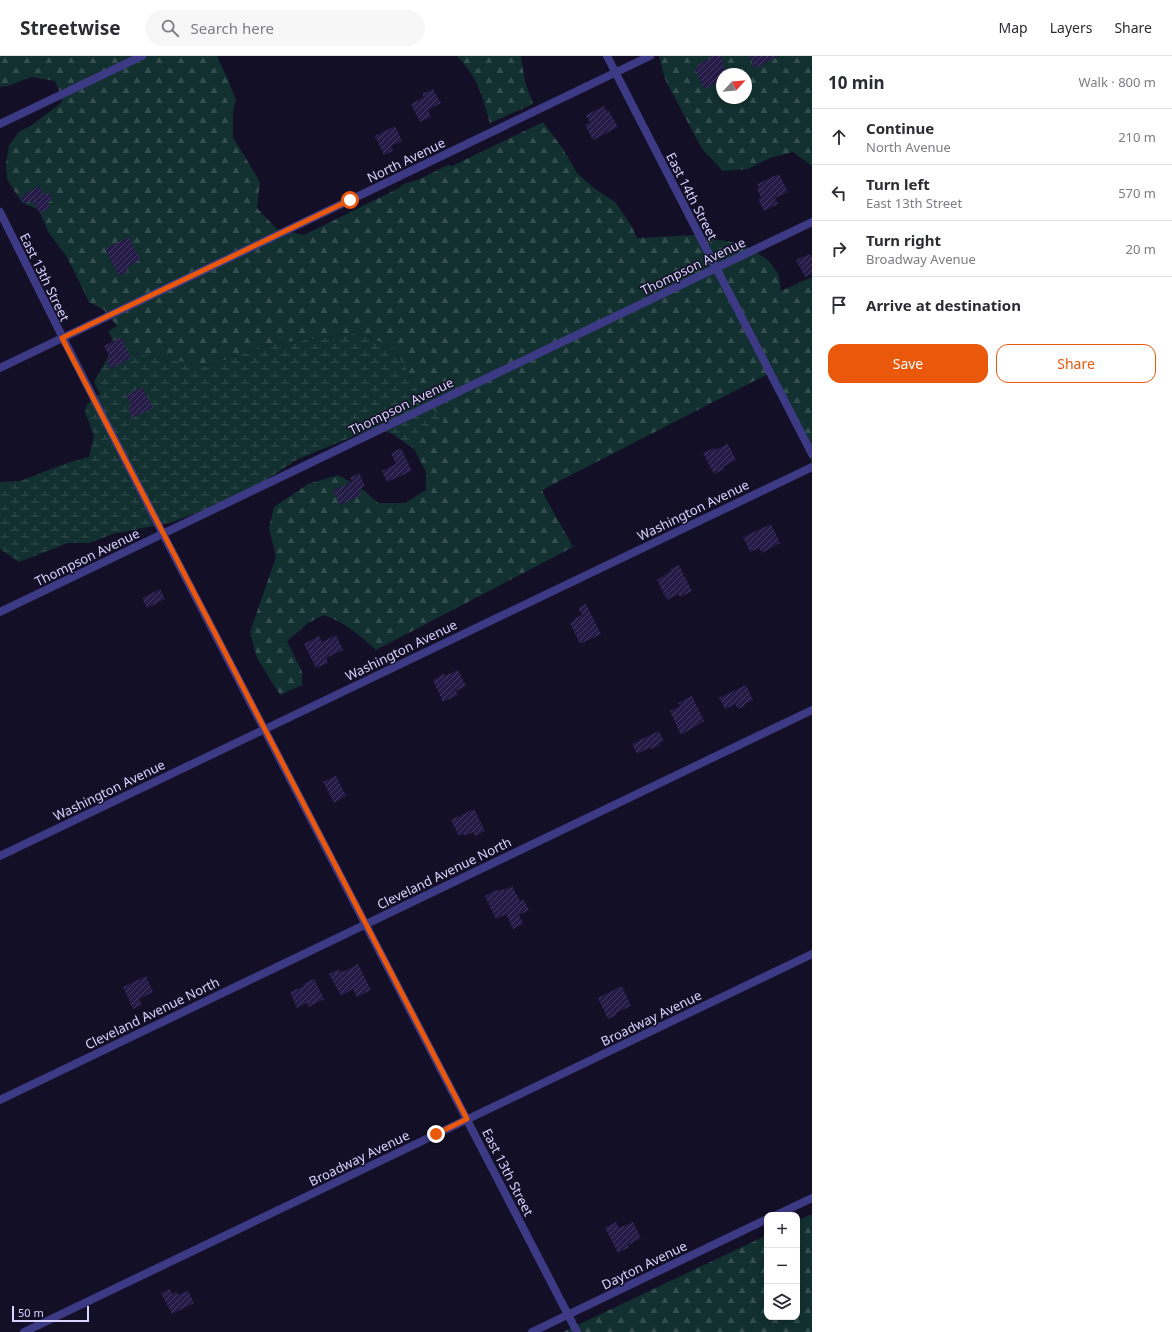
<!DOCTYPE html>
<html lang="en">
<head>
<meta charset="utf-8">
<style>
	body { margin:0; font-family:"Noto Sans",sans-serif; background:#f7f7f7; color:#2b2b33 }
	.controls { position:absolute; right:12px; bottom:12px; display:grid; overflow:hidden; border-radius:8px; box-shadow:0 2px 6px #0003 }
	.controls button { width:36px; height:36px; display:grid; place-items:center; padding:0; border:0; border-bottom:1px solid #e1e1e2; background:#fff; color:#2b2b33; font:20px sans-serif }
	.compass { position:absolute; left:716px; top:12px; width:36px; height:36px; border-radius:50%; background:#fff; box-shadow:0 2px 6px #0003; rotate:64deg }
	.scale { position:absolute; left:12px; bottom:10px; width:77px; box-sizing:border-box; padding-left:4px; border:2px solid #d9d4ff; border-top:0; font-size:11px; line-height:14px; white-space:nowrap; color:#d9d4ff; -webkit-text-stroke:3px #130f26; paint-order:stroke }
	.stop { position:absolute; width:12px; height:12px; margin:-9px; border:3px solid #ea580c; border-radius:50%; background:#fff }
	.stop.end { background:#ea580c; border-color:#fff; box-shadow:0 1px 4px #0008 }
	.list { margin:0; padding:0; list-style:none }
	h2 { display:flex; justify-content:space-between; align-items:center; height:52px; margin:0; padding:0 16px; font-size:17px }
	h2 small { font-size:13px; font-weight:400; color:#7c7c81 }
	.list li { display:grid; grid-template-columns:26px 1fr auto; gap:12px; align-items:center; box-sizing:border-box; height:56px; padding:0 16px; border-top:1px solid #e1e1e2 }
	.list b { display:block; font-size:15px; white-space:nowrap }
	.list p { margin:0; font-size:13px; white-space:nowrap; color:#7c7c81 }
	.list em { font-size:13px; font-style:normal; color:#7c7c81 }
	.actions { display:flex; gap:8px; padding:12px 16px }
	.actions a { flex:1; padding:9px 0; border:1px solid #ea580c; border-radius:12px; text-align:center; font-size:14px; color:#ea580c }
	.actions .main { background:#ea580c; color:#fff }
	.icon { flex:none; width:22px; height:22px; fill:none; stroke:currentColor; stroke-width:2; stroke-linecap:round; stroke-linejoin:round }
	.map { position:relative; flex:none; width:812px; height:1276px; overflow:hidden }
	header { display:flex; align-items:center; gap:24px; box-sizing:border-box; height:56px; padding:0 20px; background:#fff; border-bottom:1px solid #e1e1e2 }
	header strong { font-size:19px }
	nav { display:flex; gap:22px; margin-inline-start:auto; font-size:14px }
	.search { width:280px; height:36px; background:#f7f7f7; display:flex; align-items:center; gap:10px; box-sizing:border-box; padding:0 14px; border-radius:22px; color:#7c7c81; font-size:15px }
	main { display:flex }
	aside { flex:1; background:#fff }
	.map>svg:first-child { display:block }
	.forest { fill:url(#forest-firs); fill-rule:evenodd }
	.wetland { fill:url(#wetland-marsh) }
	.building { fill:url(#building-hatch) }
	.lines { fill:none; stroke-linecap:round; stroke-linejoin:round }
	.street { stroke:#3d3a85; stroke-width:8 }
	.route { stroke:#ea580c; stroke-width:5 }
	.labels { text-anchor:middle; stroke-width:3; stroke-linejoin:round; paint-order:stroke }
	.street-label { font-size:13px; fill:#d9d4ff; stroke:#130f26 }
</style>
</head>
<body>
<header>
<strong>Streetwise</strong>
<div class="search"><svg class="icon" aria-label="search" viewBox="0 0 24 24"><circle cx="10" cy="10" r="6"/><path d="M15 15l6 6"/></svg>Search here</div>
<nav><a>Map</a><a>Layers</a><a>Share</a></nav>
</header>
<main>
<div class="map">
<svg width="812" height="1276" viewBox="0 0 812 1276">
	<defs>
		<pattern id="forest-firs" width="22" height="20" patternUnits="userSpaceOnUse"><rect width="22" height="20" fill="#12302f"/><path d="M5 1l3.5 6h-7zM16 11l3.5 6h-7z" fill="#344d4e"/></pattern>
		<pattern id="wetland-marsh" width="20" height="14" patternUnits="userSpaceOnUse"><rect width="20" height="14" fill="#12302f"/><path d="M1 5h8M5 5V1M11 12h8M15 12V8" fill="none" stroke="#344d4e"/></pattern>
		<pattern id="building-hatch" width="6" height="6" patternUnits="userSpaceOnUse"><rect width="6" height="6" fill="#241b47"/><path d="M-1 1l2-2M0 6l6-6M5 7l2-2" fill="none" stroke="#433b63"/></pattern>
	</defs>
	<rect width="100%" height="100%" fill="#130f26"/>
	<path class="forest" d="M0 0H217L228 24 236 44 233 56V81L260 126 257 152 277 173 304 179 399 132 403 128 418 124 448 109 452 110 543 66 563 93 577 117 595 133 615 146 631 169 637 182 695 179 720 184 737 187 750 192 769 205 779 219 781 235 812 221V407L772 316 542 434C551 454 563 471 573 491L376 594C360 580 345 566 324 559L308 567 287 585 302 616V629L280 639 257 602 250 576 276 501 269 472 274 451 308 428 338 419 360 431 378 447H405L426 434V416L412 389 424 376 443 366 414 330 407 313 393 292 371 282 348 277 325 282 277 287 206 310 134 297 114 290 115 289 108 275 117 270 104 254 89 246 67 201 49 177 38 153 22 147 7 123 6 108 9 89 20 75 32 69 61 47 66 32 59 35 55 25 31 21 8 30 0 31Z
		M457 0H521L525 26 533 48 490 67C482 39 478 22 457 0Z
		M659 0H812V110L793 96 770 102 748 113 723 115 702 93 665 23ZM722 18H746V42H722Z
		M812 1158V1276H563L767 1179V1261H797V1165Z"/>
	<path class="wetland" d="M349 277 372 282 393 292 407 313 414 330 444 366 424 376 412 389 414 393 391 377 372 373 298 403 255 431 209 452 173 466 113 478 89 487H68L19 506 0 493V426L20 425 67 407 89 401 94 380 85 356 87 348 100 338 94 326 114 290 134 297 206 310 277 287 325 282Z"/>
	<path class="building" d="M710 0H721L724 7 722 8 727 18H722V25L704 33 695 13H697L696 10 699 8 711 2Z
		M749 0H779L755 12Z
		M433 33 441 47 428 54 431 61 420 66 411 48 424 41 422 38Z
		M604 50 606 55 608 54 618 71 593 84 585 69 590 66 586 59Z
		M395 70 402 85 391 90 393 95 384 99 375 80Z
		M779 118 788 136 775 142 778 148 764 155 758 143 761 142 757 132 759 131 757 128Z
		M40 130 44 139 49 136 52 144 48 146 50 152 39 157 34 146 32 147 31 145 24 148 21 140Z
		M129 181 140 204 126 212 128 216 119 220 105 193Z
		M809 198 810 200 812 198V218L805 221 796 204Z
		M121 281 131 302 111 313 107 305 109 303 108 301 109 300 104 290Z
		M142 331 153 352 132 362 128 353 130 352 129 350 131 349 126 339Z
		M728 388 736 404 723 411 724 413 714 418 703 397 714 392 715 394Z
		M401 392 412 415 387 426 382 415 396 408 391 397Z
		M359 417 365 430 359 434 361 439 340 449 333 435 349 427 352 425 350 422Z
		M771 468 780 487 762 497 759 492 750 496 743 481Z
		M679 509 692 535 680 541 678 538 667 544 657 524 671 515 670 513Z
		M160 533 165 543 147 552 142 542Z
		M586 548 601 578 580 588 570 567 575 564 574 563 582 559 578 552Z
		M336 579 343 594 326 602 328 607 316 612 304 588 319 580 322 586Z
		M458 614 466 630 456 635 458 639 443 646 433 624 444 618 445 620Z
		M746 629 753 644 744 648 745 650 738 653 735 648 725 653 719 642Z
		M692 640 704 665 681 679 670 655 680 650 678 647Z
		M659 675 664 685 659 687 660 689 651 693V691L637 698 632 688Z
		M336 720 346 740 334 747 323 726Z
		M474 753 485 775 475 780 473 776 465 780 464 778 459 780 451 764Z
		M512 830 520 845 523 843 529 854 519 859 523 868 513 873 506 858 496 863 485 840 496 834 497 835 502 833 504 834Z
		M358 908 371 934 357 941 353 933 341 940 329 918 338 913 339 916 342 914 343 916Z
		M146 920 153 936 139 943 142 949 133 953 123 931Z
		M314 923 324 943 308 951 307 947 297 952 290 936 304 930 303 928Z
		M622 930 631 950 616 957 617 959 608 963 598 942Z
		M616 1166 619 1172 633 1166 641 1182 628 1189 629 1191 618 1197 605 1172Z
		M170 1233 172 1238 177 1236 178 1239 188 1235 194 1247 172 1258 161 1237Z"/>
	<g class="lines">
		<path class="street" d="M607 0 812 398
			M0 68 142 0
			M0 156 63 282 163 478 577 1276
			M0 312 650 0
			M0 556 812 166
			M0 800 812 411
			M0 1044 812 654
			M776 1159 812 1142
			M24 1276 812 898
			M532 1276 767 1163"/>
	</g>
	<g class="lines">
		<path class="route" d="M350 144 62 282 467 1063 436 1078"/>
	</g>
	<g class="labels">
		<g class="street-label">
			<text transform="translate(406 104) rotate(-26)" y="5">North Avenue</text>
			<text transform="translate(692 140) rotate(63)" y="5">East 14th Street</text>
			<text transform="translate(693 210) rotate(-26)" y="5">Thompson Avenue</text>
			<text transform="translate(45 221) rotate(64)" y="5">East 13th Street</text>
			<text transform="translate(401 350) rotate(-26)" y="5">Thompson Avenue</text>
			<text transform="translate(693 454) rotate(-26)" y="5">Washington Avenue</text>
			<text transform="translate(87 501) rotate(-26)" y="5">Thompson Avenue</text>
			<text transform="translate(401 594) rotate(-26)" y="5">Washington Avenue</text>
			<text transform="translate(109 734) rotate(-26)" y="5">Washington Avenue</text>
			<text transform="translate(444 817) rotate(-26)" y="5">Cleveland Avenue North</text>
			<text transform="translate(152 957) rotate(-26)" y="5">Cleveland Avenue North</text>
			<text transform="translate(651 962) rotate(-26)" y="5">Broadway Avenue</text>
			<text transform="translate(359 1102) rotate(-26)" y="5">Broadway Avenue</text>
			<text transform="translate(508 1116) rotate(63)" y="5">East 13th Street</text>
			<text transform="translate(644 1209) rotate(-26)" y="5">Dayton Avenue</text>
		</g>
	</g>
</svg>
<div class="controls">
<button>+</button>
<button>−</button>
<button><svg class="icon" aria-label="layers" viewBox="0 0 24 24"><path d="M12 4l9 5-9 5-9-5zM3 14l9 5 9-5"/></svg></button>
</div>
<svg class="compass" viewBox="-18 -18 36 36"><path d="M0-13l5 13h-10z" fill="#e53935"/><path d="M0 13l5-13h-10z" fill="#7c7c81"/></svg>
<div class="scale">50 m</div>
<div class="stop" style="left:350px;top:144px"></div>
<div class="stop end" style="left:436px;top:1078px"></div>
</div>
<aside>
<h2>10 min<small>Walk · 800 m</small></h2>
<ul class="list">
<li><svg class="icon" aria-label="ahead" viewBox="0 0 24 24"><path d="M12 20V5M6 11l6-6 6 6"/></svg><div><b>Continue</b><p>North Avenue</p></div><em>210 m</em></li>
<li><svg class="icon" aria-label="left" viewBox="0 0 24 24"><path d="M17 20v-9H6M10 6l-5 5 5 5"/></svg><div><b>Turn left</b><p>East 13th Street</p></div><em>570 m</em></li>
<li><svg class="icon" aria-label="right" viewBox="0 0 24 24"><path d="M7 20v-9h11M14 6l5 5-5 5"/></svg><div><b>Turn right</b><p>Broadway Avenue</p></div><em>20 m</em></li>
<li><svg class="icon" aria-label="arrive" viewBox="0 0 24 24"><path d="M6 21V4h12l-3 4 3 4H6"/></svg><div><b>Arrive at destination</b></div></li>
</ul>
<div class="actions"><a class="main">Save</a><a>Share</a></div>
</aside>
</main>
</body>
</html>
